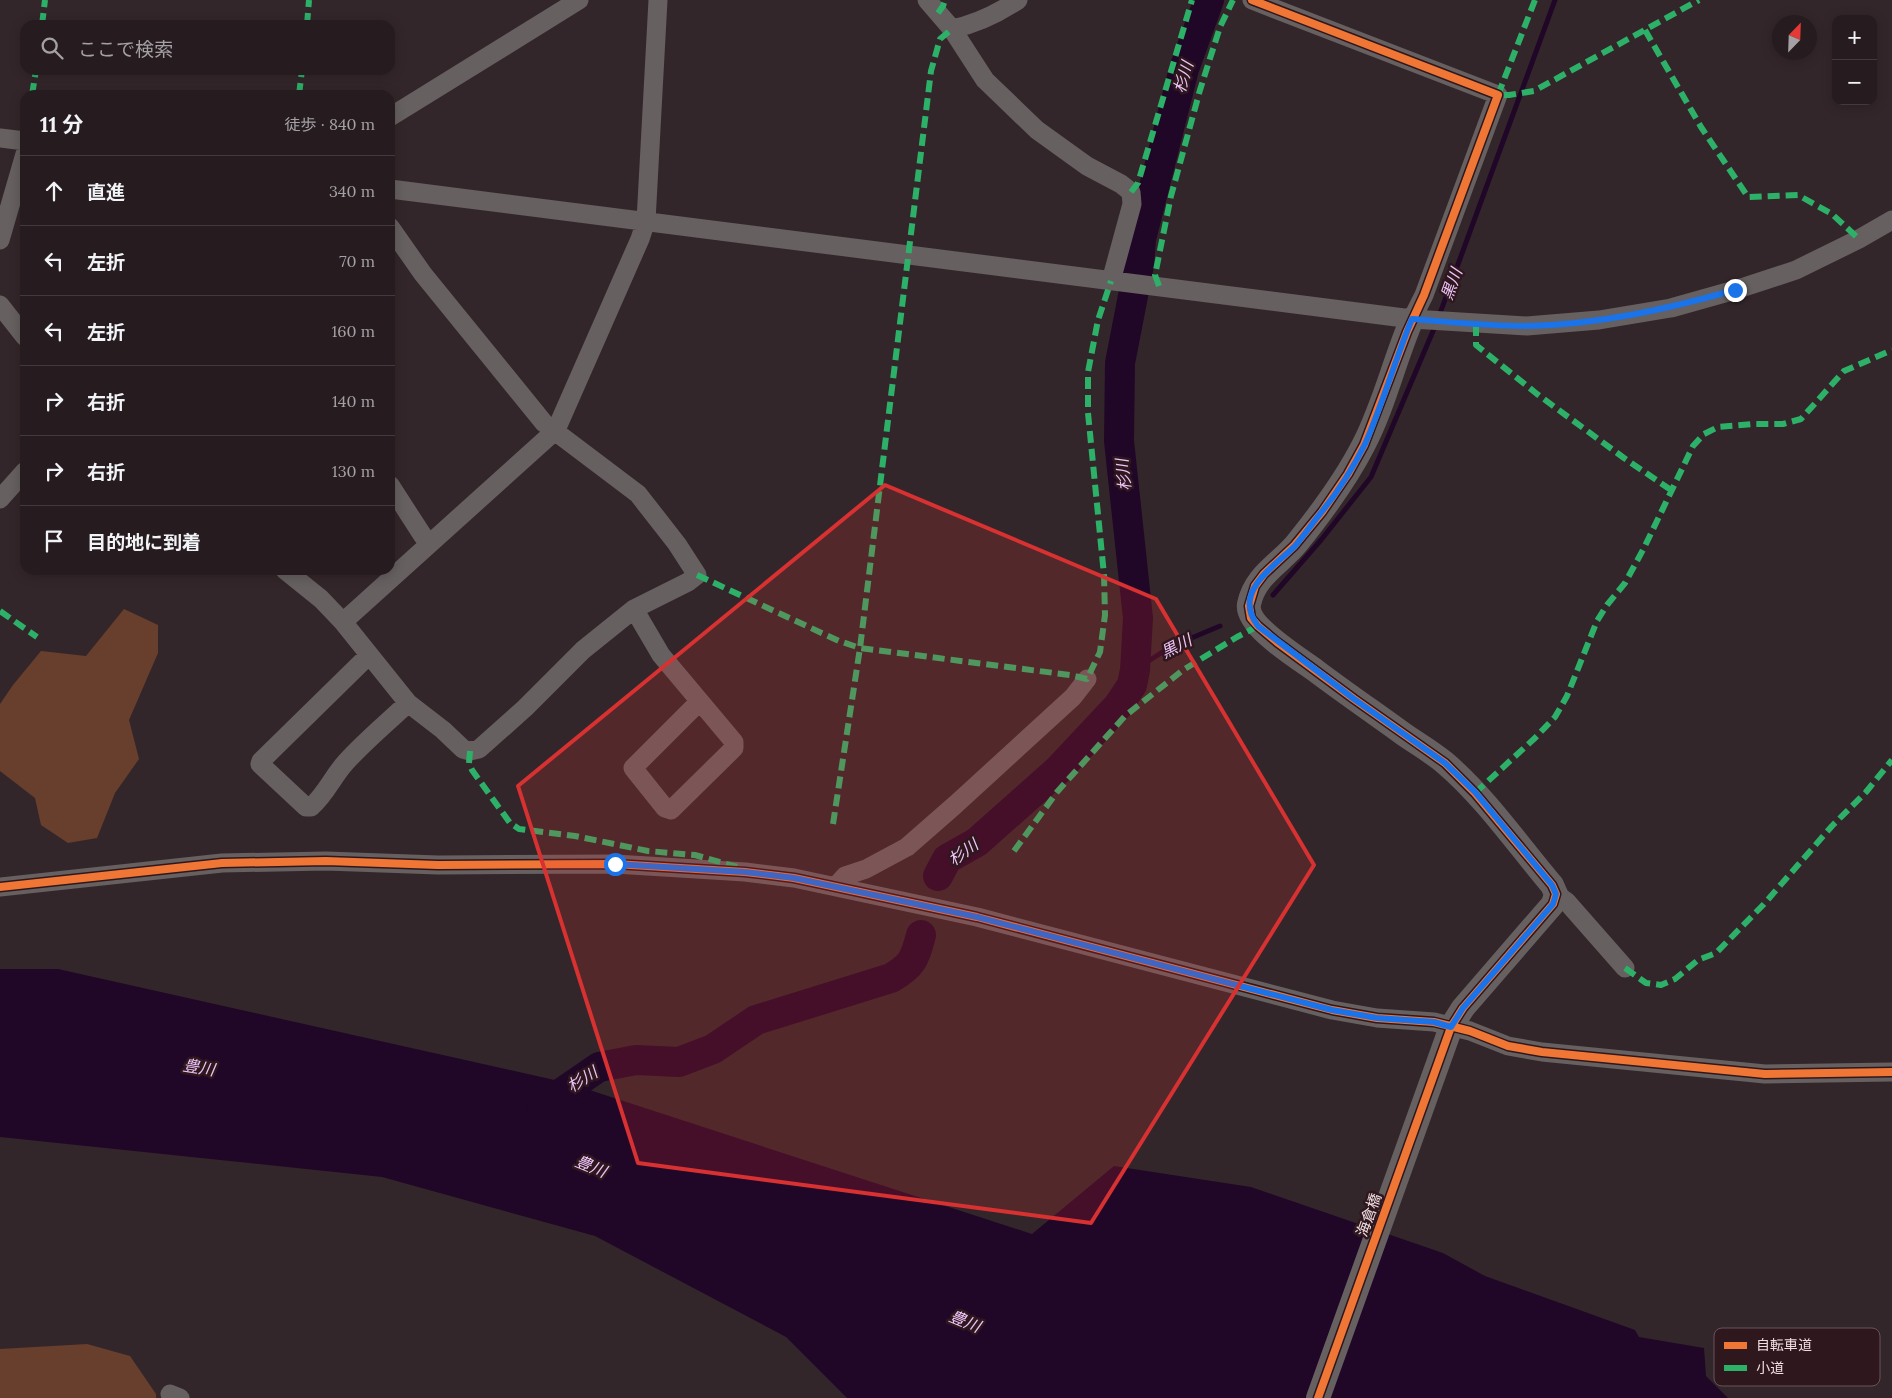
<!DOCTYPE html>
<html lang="ja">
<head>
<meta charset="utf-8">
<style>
	body { margin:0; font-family:Lora,"Noto Sans JP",serif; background:#32292d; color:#f1f3f6 }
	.controls { position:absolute; right:15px; top:15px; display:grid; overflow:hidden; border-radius:10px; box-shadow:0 2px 12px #0003 }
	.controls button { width:45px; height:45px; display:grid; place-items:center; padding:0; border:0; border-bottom:1px solid #423a3e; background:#261c20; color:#f1f3f6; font:25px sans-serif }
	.compass { position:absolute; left:1772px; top:15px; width:45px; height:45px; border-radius:50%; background:#261c20; box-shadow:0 2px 12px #0003; rotate:23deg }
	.stop { position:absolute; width:15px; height:15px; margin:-11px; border:4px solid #1a73e8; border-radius:50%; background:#fff }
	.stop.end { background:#1a73e8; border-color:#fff; box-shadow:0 1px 5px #0008 }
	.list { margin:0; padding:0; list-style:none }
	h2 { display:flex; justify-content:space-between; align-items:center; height:65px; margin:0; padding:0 20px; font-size:21px }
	h2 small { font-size:16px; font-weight:400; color:#a4a1a5 }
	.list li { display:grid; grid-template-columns:32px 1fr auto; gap:15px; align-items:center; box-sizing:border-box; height:70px; padding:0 20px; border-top:1px solid #423a3e }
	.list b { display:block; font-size:19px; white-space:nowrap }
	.list em { font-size:16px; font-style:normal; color:#a4a1a5 }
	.icon { flex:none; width:28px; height:28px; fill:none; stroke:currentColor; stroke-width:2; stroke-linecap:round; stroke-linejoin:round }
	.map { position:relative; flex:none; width:1892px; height:1398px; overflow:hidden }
	.search { position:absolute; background:#261c20; box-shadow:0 2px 12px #0003; left:20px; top:20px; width:375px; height:55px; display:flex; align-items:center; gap:12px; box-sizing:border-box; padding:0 18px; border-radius:15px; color:#a4a1a5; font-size:19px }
	.panel { position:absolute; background:#261c20; box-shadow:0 2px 12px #0003; left:20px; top:90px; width:375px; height:485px; border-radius:15px }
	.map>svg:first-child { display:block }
	.green { fill:#683f2c }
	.water { fill:#210727 }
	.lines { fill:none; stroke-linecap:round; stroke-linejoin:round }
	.stream { stroke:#210727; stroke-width:5 }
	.river { stroke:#210727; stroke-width:30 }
	.minor { stroke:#666060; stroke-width:19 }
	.tertiary { stroke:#666060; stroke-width:24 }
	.quiet { stroke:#2db169; stroke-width:6; stroke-dasharray:12 6; stroke-linecap:butt }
	.cycleway-casing { stroke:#2f171e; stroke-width:11 }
	.cycleway { stroke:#f07635; stroke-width:8 }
	.route { stroke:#1a73e8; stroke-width:6 }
	.marked { fill:#d73131; fill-opacity:0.2; stroke:#d73131; stroke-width:4; stroke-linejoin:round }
	.labels { text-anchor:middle; stroke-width:5; stroke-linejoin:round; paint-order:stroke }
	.street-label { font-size:15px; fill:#f0dee2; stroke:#2f171e }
	.water-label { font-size:16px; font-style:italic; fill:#efc6fb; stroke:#2f171e }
	.key { fill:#2f171e; stroke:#695359; stroke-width:1 }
	.key-label { font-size:14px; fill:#f0dee2 }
</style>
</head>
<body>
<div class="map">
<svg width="1892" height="1398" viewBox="0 0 1892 1398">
	<rect width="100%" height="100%" fill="#33262a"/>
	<path class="green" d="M124 609 158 625V653L129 720 139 759 115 793 97 838 68 843 41 825 35 798 0 771V704L13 685 41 651 86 656Z
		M87 1344 130 1356 156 1394V1398H0V1349Z"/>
	<path class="water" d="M0 969H58L568 1083 1032 1234 1114 1166 1251 1187 1443 1253 1485 1276 1635 1330 1639 1337 1704 1348 1706 1376 1728 1398H847L786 1337 595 1236 382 1177 0 1137Z"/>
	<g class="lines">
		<path class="stream" d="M1439 316 1555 0
			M1273 595 1321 540 1371 477 1436 324
			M1135 670 1170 647 1220 626"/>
		<path class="river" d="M938 876 947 859 977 842 1058 770 1118 706 1132 685 1135 670 1138 618 1119 441 1120 363 1139 265 1141 239 1184 69 1209 0
			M541 1111 551 1100 599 1067 636 1060 679 1062 713 1049 756 1020 891 978C912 966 915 959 921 935"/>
		<path class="minor" d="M927 0 952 29 985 80 1037 130 1087 166 1121 184 1131 192 1132 204 1111 281
			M1252 0 1498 95 1424 295 1412 319
			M952 29C976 24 997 14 1018 0
			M390 117 579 0
			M0 138 25 141
			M390 189 1412 319 1527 326 1599 320 1671 308 1735 290 1796 270 1859 239 1892 220
			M0 240 25 154
			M0 305 25 337
			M390 485 423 536 430 543
			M0 499 25 471
			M285 570 321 599 343 622 408 703 443 730 463 749 470 751 479 749 525 708 583 650 634 609 688 582 697 575 677 544 638 494 544 423 423 274 390 227
			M634 609 661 655 734 742V748L671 810 665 808 633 768 699 702
			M343 622 556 430 640 239 646 221 658 0
			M370 656 364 660 261 761 260 764 306 807H311C326 794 333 776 346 762 365 741 388 722 408 703
			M836 886 845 876 866 869 907 847 955 805 1073 697 1087 679
			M0 887 222 863 326 861 438 865 615 864 745 872 794 878 977 917 1332 1010 1377 1018 1434 1022 1470 1031 1508 1046 1542 1052 1765 1074 1892 1072
			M1556 894 1567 902 1625 968
			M170 1394 180 1398"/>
		<path class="tertiary" d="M1318 1398 1451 1027 1463 1008 1553 904 1556 894 1552 885C1518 845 1485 797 1445 763 1432 752 1416 743 1402 733 1373 712 1344 692 1316 671 1300 659 1245 626 1249 604 1255 575 1280 564 1297 543 1322 512 1345 481 1363 446 1384 406 1394 361 1412 319"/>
		<path class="quiet" d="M1535 0 1498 95H1509L1534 91 1699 0
			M938 13 943 6 945 0
			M42 25 45 0
			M307 25 309 0
			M1645 30 1701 127 1748 197 1798 195 1832 214 1859 239
			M32 95 36 70
			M299 95 302 70
			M1131 192 1138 183 1192 0
			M1159 286 1155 275 1171 196 1200 90 1220 27 1233 0
			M1476 324V345L1537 394 1624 458 1671 490
			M697 575 839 641 860 648 1070 675 1087 679 1100 652 1105 615 1104 575 1088 413V372L1098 320 1111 281
			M0 611 37 637
			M470 751 469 763 472 770 510 823 519 829 575 836 648 851 695 855 737 867
			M1475 793 1535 738 1555 717 1567 696 1597 621 1607 605 1625 583 1644 548 1693 446 1704 434 1718 427 1752 424H1783L1801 419 1844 371 1892 350
			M833 824 860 648 931 71 940 39 952 29
			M1014 851 1057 792 1125 716 1183 670 1237 637 1258 626
			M1625 968 1646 983 1661 985 1675 979 1698 960 1716 953 1764 904 1832 826 1866 792 1892 760"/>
		<defs>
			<path id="cycleway" d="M1252 0 1498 95 1424 295 1407 332 1364 445 1348 474 1322 512 1294 546 1264 574 1255 586 1249 606 1251 618 1258 626 1277 642 1354 699 1445 763 1475 793 1552 885 1556 894 1553 904 1463 1008 1451 1027 1318 1398
				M0 887 222 863 326 861 438 865 615 864 745 872 794 878 977 917 1332 1010 1377 1018 1434 1022 1470 1031 1508 1046 1542 1052 1765 1074 1892 1072"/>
		</defs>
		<use href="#cycleway" class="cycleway-casing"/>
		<use href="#cycleway" class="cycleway"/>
	</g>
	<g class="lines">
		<path class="route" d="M615 864 745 872 794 878 977 917 1332 1010 1377 1018 1434 1022 1451 1027 1463 1008 1553 904 1556 894 1552 885 1475 792 1445 763 1354 699 1258 626C1232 593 1272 568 1294 547 1303 537 1311 525 1320 514 1337 493 1353 468 1365 444 1383 403 1395 360 1412 319 1450 322 1488 326 1526 326 1597 325 1667 309 1735 290"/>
	</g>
	<path class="marked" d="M885 485 1156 599 1314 865 1091 1223 638 1163 518 786Z"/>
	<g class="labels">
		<g class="street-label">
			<text transform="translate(1369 1215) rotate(-70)" y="5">海倉橋</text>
		</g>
		<g class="water-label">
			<text transform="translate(1183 77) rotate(-74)" y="6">杉川</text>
			<text transform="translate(1451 284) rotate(-70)" y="6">黒川</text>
			<text transform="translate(1123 475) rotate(-96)" y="6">杉川</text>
			<text transform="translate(1176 646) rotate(-27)" y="6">黒川</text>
			<text transform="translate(963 852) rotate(-36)" y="6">杉川</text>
			<text transform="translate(199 1067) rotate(9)" y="6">豊川</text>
			<text transform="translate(582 1079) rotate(-32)" y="6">杉川</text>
			<text transform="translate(591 1166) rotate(22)" y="6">豊川</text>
			<text transform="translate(965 1321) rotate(22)" y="6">豊川</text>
		</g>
	</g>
	<rect x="1714" y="1328" width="166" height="58" rx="8" class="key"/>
	<rect x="1724" y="1342" width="23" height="7" fill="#f07635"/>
	<rect x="1724" y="1365" width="23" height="6" fill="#2db169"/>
	<g class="key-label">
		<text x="1756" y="1350">自転車道</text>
		<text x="1756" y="1373">小道</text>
	</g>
</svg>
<div class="controls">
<button>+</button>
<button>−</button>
</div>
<svg class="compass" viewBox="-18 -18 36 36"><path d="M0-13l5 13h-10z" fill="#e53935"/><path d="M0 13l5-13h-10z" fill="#a4a1a5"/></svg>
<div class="stop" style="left:615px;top:864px"></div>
<div class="stop end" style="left:1735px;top:290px"></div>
<div class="search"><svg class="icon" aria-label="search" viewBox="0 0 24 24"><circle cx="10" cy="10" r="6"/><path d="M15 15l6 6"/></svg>ここで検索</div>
<section class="panel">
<h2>11 分<small>徒歩 · 840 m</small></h2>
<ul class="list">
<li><svg class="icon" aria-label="ahead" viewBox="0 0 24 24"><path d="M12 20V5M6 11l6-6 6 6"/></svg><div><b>直進</b></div><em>340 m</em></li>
<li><svg class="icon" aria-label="left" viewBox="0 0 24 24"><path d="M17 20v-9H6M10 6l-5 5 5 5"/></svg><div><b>左折</b></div><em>70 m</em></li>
<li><svg class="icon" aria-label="left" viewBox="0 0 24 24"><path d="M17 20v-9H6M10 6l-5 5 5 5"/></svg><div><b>左折</b></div><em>160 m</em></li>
<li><svg class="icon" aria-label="right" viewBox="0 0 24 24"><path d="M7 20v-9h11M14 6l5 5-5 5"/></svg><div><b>右折</b></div><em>140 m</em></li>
<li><svg class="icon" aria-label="right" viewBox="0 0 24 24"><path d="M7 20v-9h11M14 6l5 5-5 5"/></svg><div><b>右折</b></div><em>130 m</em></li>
<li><svg class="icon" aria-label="arrive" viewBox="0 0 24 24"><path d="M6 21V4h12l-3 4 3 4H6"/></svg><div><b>目的地に到着</b></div></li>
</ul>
</section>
</div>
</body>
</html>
